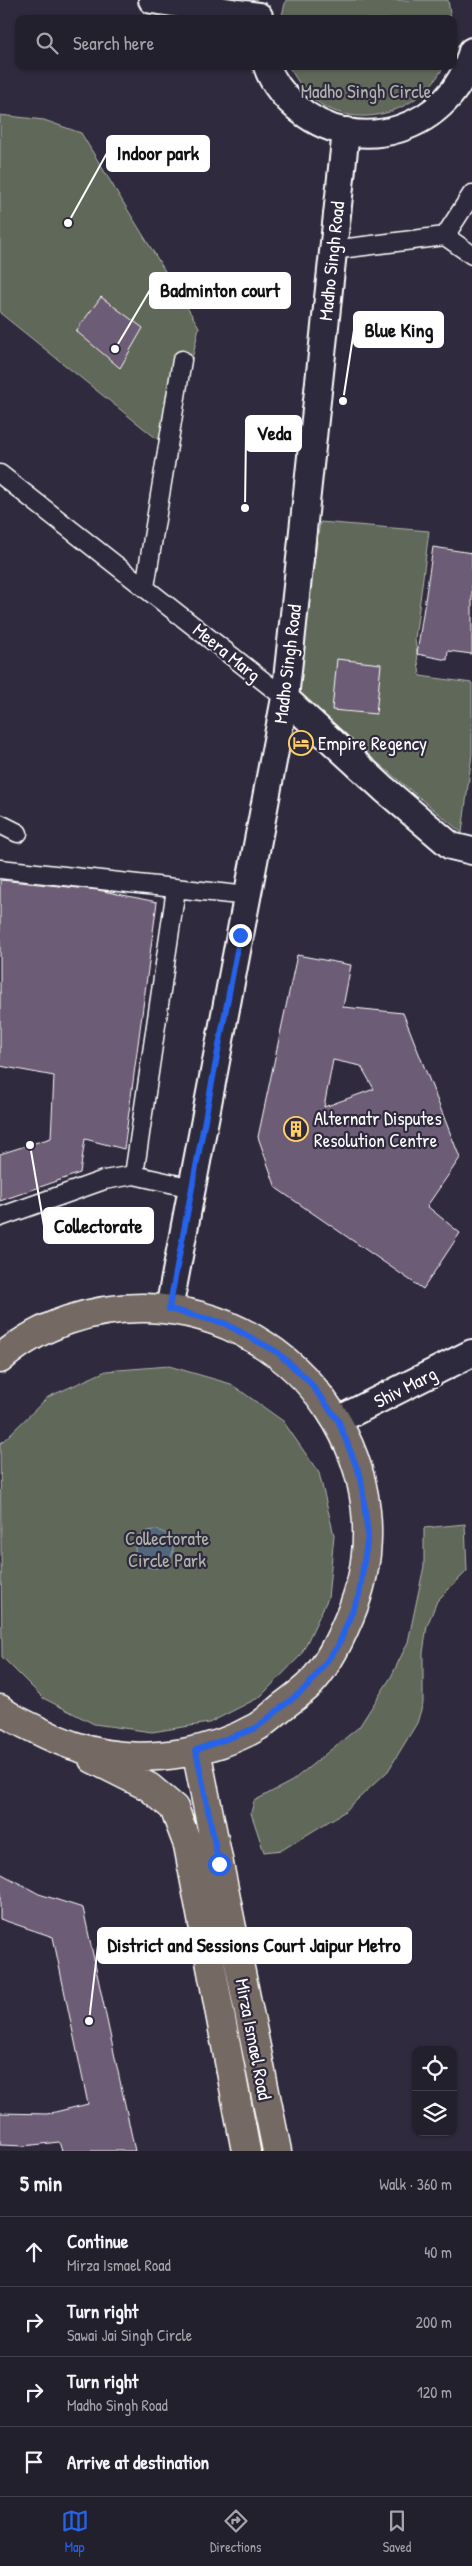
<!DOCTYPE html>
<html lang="en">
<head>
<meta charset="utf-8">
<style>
	body { margin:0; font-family:"Patrick Hand",sans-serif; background:#2b2836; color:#f1f3f6 }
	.controls { position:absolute; right:15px; bottom:15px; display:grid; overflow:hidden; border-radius:10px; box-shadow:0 1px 4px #0004 }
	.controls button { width:45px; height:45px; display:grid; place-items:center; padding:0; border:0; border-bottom:1px solid #403e4a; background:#23202e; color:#f1f3f6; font:25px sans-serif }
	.stop { position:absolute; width:15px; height:15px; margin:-11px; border:4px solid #2563eb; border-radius:50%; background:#fff }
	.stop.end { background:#2563eb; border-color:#fff; box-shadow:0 1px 5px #0008 }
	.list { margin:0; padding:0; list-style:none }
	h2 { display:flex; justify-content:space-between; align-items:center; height:65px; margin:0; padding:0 20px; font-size:21px }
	h2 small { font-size:16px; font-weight:400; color:#a3a3aa }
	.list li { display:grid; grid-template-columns:32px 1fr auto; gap:15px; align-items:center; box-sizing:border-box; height:70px; padding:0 20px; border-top:1px solid #403e4a }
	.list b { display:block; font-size:19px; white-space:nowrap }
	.list p { margin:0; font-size:16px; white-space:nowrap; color:#a3a3aa }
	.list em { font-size:16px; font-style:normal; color:#a3a3aa }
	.icon { flex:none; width:28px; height:28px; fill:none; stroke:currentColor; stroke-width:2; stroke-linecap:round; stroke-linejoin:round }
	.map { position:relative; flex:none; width:472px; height:2151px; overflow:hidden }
	.search { position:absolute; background:#23202e; box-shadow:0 1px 4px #0004; left:15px; right:15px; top:15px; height:55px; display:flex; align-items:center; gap:12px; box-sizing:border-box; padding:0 18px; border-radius:10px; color:#a3a3aa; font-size:19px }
	.sheet { height:345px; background:#23202e }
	nav { display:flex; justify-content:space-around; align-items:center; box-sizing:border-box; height:70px; border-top:1px solid #403e4a; background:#23202e; font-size:14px; color:#a3a3aa }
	nav a { display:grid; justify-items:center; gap:2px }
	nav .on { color:#2563eb }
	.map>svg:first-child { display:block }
	.green { fill:#60675a; stroke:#b0b3ac }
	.water { fill:#51687b; stroke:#97a4b0 }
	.building { fill:#6c5b74; stroke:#fff; fill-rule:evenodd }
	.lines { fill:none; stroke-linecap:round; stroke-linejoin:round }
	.street-casing { stroke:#fff; stroke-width:21 }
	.secondary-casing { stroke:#fff; stroke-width:30 }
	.primary-casing { stroke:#fff; stroke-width:31 }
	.street { stroke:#2f2a3d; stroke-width:18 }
	.secondary { stroke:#2f2a3d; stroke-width:26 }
	.primary { stroke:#756964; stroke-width:28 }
	.route { stroke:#2563eb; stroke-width:6 }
	.labels { text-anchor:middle; stroke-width:4.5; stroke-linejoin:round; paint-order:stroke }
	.park-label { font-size:19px; fill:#b0b3ac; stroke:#2f2a3d }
	.street-label { font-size:19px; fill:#fff; stroke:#2f2a3d }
	.poi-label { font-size:19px; fill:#fff; stroke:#2f2a3d; text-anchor:start }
	.leader { fill:none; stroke:#fff; stroke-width:2 }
	.callout-dot { fill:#fff; stroke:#2f2a3d; stroke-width:2 }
	.callout { fill:#fff; stroke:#fff; stroke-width:2 }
	.callout-label { font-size:20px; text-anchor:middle; font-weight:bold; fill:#111 }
</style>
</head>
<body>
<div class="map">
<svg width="472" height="2151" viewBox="0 0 472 2151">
	<rect width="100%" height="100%" fill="#2f2a3d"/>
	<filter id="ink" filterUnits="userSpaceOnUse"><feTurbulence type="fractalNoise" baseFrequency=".02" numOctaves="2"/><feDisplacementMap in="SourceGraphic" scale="10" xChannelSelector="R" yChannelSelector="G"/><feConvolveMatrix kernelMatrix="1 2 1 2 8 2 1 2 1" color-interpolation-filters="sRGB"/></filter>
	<g filter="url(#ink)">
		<path class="green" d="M286 0H448L451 19H281Z
			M288 66H444C419 114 354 134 311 97 302 89 295 76 288 66Z
			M0 115 44 120 81 133 199 327 172 451 0 313Z
			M320 522 429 531 415 639 420 676 472 683V754L462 833 295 694Z
			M169 1366 231 1384 283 1421 319 1473 334 1535 328 1598 301 1655 260 1697 209 1723 152 1732 94 1724 43 1698 2 1657 0 1444 48 1397 106 1371Z
			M465 1524 467 1571 437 1601 427 1626 423 1653V1703L417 1723 388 1771 344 1812 282 1850 264 1852 251 1813 254 1801 292 1781 359 1727 391 1677 408 1642 424 1566V1528Z"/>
		<path class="water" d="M135 1549a19 19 0 1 1 38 0a19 19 0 1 1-38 0Z"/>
		<path class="building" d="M101 297 143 328 120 368 76 331Z
			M433 547 472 553V654L448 651 447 660 417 654Z
			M337 659 381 664 376 714 332 710Z
			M0 880 98 890 157 902 124 1149 85 1139 80 1173 0 1201V1154L51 1138 54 1076 0 1066Z
			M297 955 351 965 343 1007 403 1013 460 1158 427 1206 460 1233 423 1289 276 1188 258 1137ZM333 1060 361 1066 374 1089 324 1107Z
			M0 1873 39 1894 83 1908 135 2151H62L59 2142 24 2146 0 2145V2113L47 2114 88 2104 53 1937 0 1919Z"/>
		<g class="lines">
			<defs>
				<path id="street" d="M445 236 472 255
					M332 250 445 236 472 194
					M0 474 285 698
					M145 587 182 360
					M0 824 18 833
					M0 869 248 896
					M134 1175 176 889
					M0 1217 104 1180 134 1175 192 1188"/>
				<path id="secondary" d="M152 0 259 16
					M267 66C272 82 283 95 295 106 356 161 453 130 472 51
					M285 698 384 789 451 846 472 851
					M169 1309 285 698 346 131
					M338 1420 472 1353"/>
				<path id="primary" d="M0 1359C40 1324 93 1307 146 1308 302 1312 412 1473 349 1618 339 1642 326 1669 307 1687 299 1694 291 1700 283 1706 274 1713 265 1723 255 1728 234 1740 206 1749 183 1753 127 1762 85 1755 35 1729 23 1723 10 1718 0 1709
					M196 1750 277 2151
					M93 1759 149 1787 174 1808 188 1845 246 2151"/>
			</defs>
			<use href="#street" class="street-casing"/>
			<use href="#secondary" class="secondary-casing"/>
			<use href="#primary" class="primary-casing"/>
			<use href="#street" class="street"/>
			<use href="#secondary" class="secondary"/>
			<use href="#primary" class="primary"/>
		</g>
	</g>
	<g class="lines" filter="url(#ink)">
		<path class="route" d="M219 1864 196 1750 256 1728 308 1686 338 1646 359 1595 368 1535 361 1478 338 1420 308 1380 277 1352 224 1323 169 1309 240 935"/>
	</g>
	<defs>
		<symbol id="hotel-ring" viewBox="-11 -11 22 22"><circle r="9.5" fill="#2f2a3d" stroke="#ffd166" stroke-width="1.5"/><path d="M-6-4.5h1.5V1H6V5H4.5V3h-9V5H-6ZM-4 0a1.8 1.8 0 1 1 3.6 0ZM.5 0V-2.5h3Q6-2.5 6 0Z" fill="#ffd166"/></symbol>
		<symbol id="building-ring" viewBox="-11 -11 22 22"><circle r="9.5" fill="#2f2a3d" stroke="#ffd166" stroke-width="1.5"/><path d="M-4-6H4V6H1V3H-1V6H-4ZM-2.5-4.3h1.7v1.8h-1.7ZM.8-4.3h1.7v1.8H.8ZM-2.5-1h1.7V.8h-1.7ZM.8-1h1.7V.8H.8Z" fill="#ffd166"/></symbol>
	</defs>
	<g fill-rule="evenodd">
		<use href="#hotel-ring" x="287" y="729" width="28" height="28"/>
		<use href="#building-ring" x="282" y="1115" width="28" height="28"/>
	</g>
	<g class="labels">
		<g class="park-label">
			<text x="366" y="98">Madho Singh Circle</text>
			<text x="167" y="1545">Collectorate<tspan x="167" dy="22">Circle Park</tspan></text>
		</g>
		<g class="street-label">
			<text transform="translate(331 261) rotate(-84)" y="7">Madho Singh Road</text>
			<text transform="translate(227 652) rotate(39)" y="7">Meera Marg</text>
			<text transform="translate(287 664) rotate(-83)" y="7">Madho Singh Road</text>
			<text transform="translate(405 1387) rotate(-27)" y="7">Shiv Marg</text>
			<text transform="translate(254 2039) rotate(79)" y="7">Mirza Ismael Road</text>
		</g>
		<g class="poi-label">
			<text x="318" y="750">Empire Regency</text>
			<text x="314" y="1125">Alternatr Disputes<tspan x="314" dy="22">Resolution Centre</tspan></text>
		</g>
	</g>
	<path class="leader" d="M68 223L107 153M115 349L150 290M343 401L354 330M245 508L246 433M30 1145L44 1226M89 2021L98 1945"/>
	<g class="callout-dot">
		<circle cx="68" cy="223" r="5"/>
		<circle cx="115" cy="349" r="5"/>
		<circle cx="343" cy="401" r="5"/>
		<circle cx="245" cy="508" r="5"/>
		<circle cx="30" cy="1145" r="5"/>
		<circle cx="89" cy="2021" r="5"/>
	</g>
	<g class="callout">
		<rect x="107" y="136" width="102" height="35" rx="5"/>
		<rect x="150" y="273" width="140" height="35" rx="5"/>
		<rect x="354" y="312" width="89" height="35" rx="5"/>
		<rect x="246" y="416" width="55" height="35" rx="5"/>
		<rect x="44" y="1208" width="109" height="35" rx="5"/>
		<rect x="98" y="1928" width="313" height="35" rx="5"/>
	</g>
	<g class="callout-label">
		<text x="158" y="160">Indoor park</text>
		<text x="220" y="297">Badminton court</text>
		<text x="399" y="337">Blue King</text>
		<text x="274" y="440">Veda</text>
		<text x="98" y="1233">Collectorate</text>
		<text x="254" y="1952">District and Sessions Court Jaipur Metro</text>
	</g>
</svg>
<div class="controls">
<button><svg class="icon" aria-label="locate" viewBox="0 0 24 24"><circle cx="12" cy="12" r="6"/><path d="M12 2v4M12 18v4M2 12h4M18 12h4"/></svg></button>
<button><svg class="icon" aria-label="layers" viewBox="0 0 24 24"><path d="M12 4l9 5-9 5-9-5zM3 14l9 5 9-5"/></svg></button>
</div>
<div class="stop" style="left:219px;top:1864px"></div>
<div class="stop end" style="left:240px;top:935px"></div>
<div class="search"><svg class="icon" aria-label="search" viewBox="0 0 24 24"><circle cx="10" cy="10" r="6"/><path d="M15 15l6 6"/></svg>Search here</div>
</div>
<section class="sheet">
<h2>5 min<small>Walk · 360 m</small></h2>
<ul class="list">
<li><svg class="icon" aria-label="ahead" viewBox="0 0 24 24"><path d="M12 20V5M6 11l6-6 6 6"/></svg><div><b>Continue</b><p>Mirza Ismael Road</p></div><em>40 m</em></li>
<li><svg class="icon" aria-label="right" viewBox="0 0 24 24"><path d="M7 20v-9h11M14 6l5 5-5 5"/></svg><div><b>Turn right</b><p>Sawai Jai Singh Circle</p></div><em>200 m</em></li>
<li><svg class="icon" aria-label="right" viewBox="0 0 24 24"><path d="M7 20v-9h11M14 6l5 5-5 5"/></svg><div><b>Turn right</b><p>Madho Singh Road</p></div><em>120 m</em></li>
<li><svg class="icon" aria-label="arrive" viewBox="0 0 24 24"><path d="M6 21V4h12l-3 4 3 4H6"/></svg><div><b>Arrive at destination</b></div></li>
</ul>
</section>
<nav>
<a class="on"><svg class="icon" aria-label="map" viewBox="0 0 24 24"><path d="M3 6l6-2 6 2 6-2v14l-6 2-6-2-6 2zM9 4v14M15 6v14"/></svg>Map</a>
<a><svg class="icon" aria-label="directions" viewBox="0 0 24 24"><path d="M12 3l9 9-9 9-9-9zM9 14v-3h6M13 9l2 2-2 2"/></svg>Directions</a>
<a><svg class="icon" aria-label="saved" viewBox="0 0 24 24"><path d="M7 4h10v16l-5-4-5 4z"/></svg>Saved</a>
</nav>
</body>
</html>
